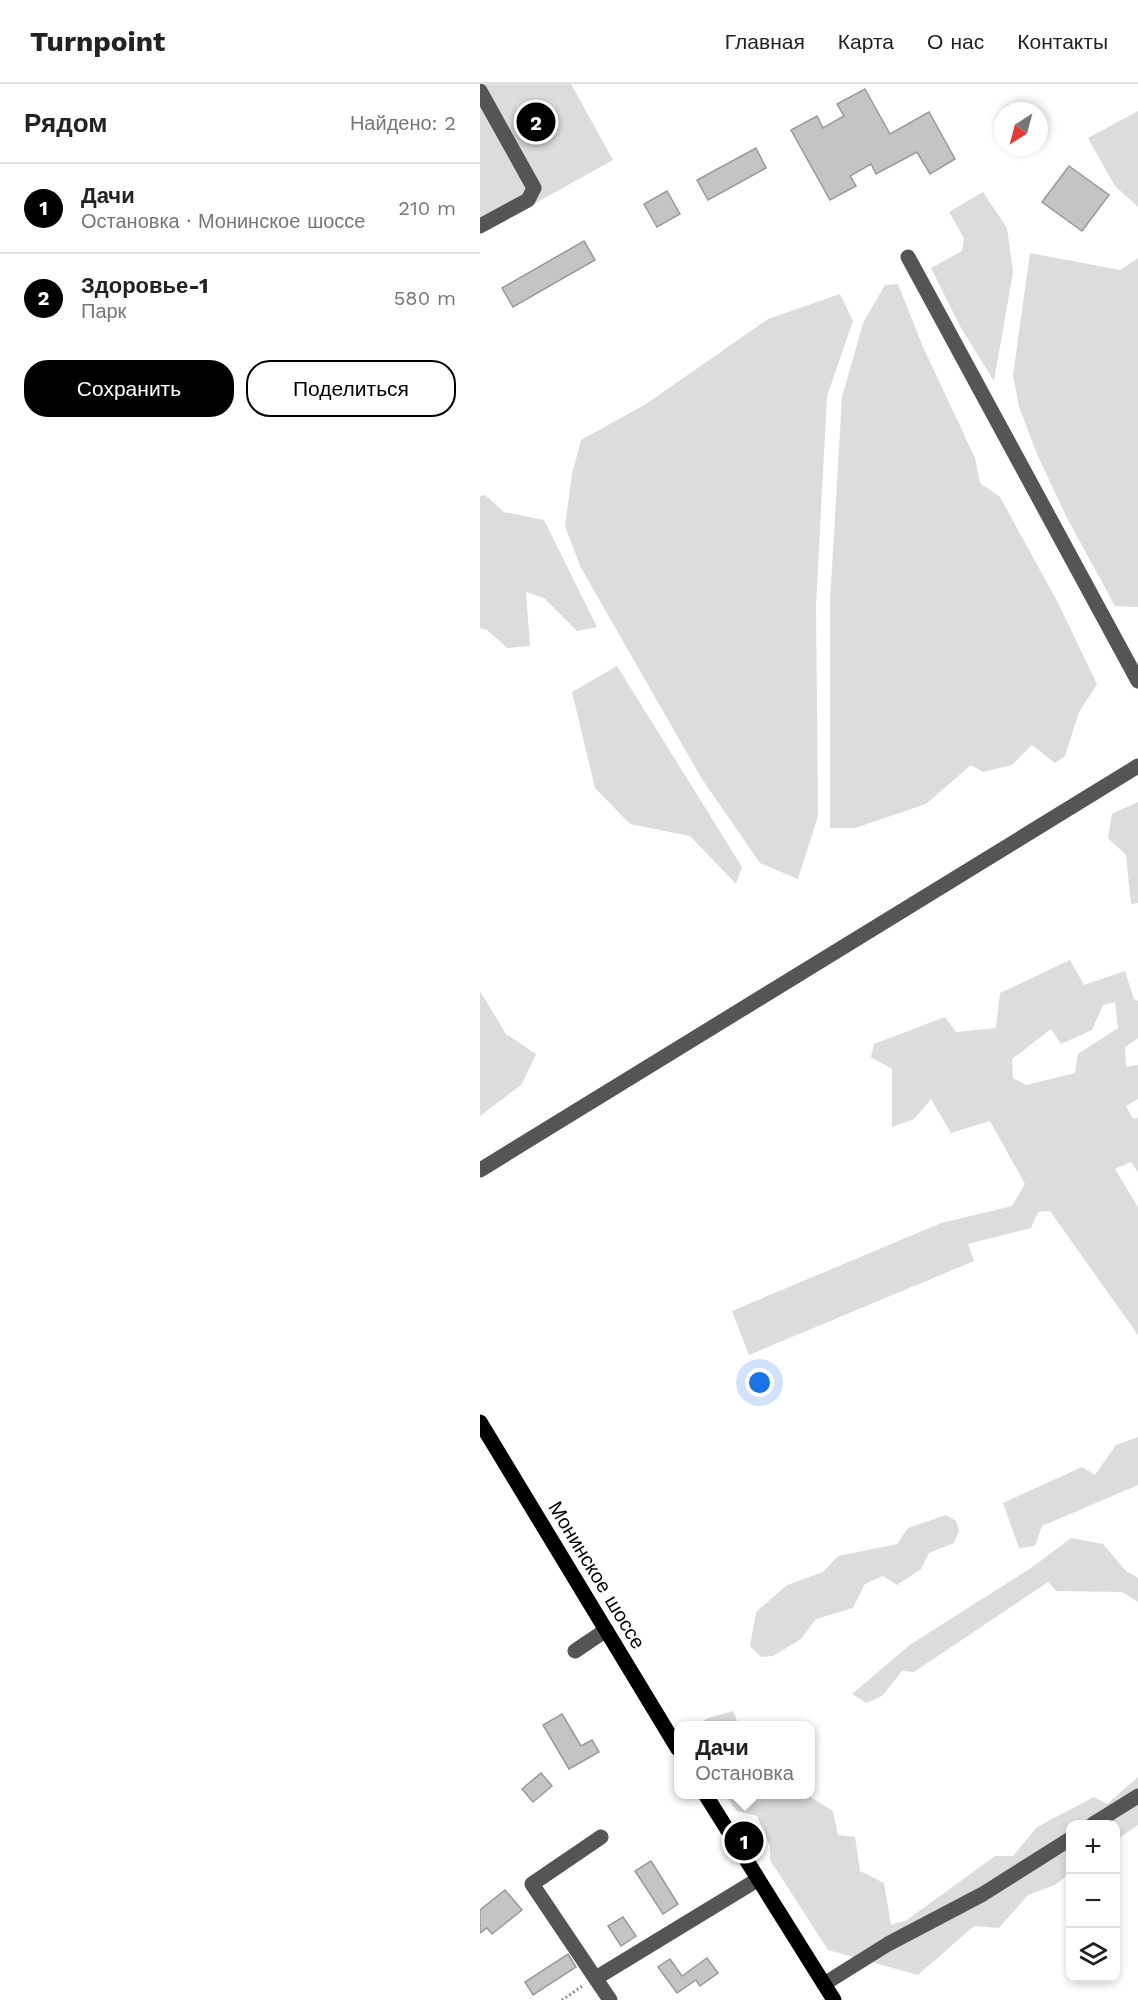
<!DOCTYPE html>
<html lang="ru">
<head>
<meta charset="utf-8">
<style>
	body { margin:0; font-family:"Work Sans",sans-serif; background:#f2f2f2; color:#222 }
	.controls { position:absolute; right:18px; bottom:18px; display:grid; overflow:hidden; border-radius:12px; box-shadow:0 3px 9px #0003 }
	.controls button { width:54px; height:54px; display:grid; place-items:center; padding:0; border:0; border-bottom:2px solid #e0e0e0; background:#fff; color:#222; font:30px sans-serif }
	.compass { position:absolute; left:514px; top:18px; width:54px; height:54px; border-radius:50%; background:#fff; box-shadow:0 3px 9px #0003; rotate:216deg }
	.you { position:absolute; left:280px; top:1299px; width:21px; height:21px; margin:-15px; border:4px solid #fff; border-radius:50%; background:#1a73e8; box-shadow:0 0 0 9px #1a73e833 }
	.badge { display:grid; place-items:center; width:39px; height:39px; border-radius:50%; background:#000; color:#fff; font-size:20px; font-weight:700 }
	.pin { position:absolute; translate:-50% -50%; border:3px solid #fff; box-shadow:0 2px 6px #0006 }
	.popup { position:absolute; left:194px; top:1637px; width:141px; height:78px; box-sizing:border-box; display:grid; place-content:center; border-radius:12px; background:#fff; filter:drop-shadow(0 2px 4px #0005); font-size:20px; white-space:nowrap; color:#767676 }
	.popup b { font-size:22px; color:#222 }
	.popup::after { content:''; position:absolute; left:50%; top:100%; margin-left:-12px; border:12px solid transparent; border-top-color:#fff }
	.list { margin:0; padding:0; list-style:none }
	h2 { display:flex; justify-content:space-between; align-items:center; height:78px; margin:0; padding:0 24px; font-size:26px }
	h2 small { font-size:20px; font-weight:400; color:#767676 }
	.list li { display:grid; grid-template-columns:39px 1fr auto; gap:18px; align-items:center; box-sizing:border-box; height:90px; padding:0 24px; border-top:2px solid #e0e0e0 }
	.list b { display:block; font-size:22px; white-space:nowrap }
	.list p { margin:0; font-size:20px; white-space:nowrap; color:#767676 }
	.list em { font-size:20px; font-style:normal; color:#767676 }
	.actions { display:flex; gap:12px; padding:18px 24px }
	.actions a { flex:1; padding:14px 0; border:2px solid #000; border-radius:24px; text-align:center; font-size:21px; color:#000 }
	.actions .main { background:#000; color:#fff }
	.icon { flex:none; width:33px; height:33px; fill:none; stroke:currentColor; stroke-width:2; stroke-linecap:round; stroke-linejoin:round }
	.map { position:relative; flex:none; width:658px; height:1916px; overflow:hidden }
	header { display:flex; align-items:center; gap:36px; box-sizing:border-box; height:84px; padding:0 30px; background:#fff; border-bottom:2px solid #e0e0e0 }
	header strong { font-size:28px }
	nav { display:flex; gap:33px; margin-inline-start:auto; font-size:21px }
	main { display:flex }
	aside { flex:1; background:#fff }
	.map>svg:first-child { display:block }
	.green { fill:#dcdcdc; fill-rule:evenodd }
	.building { fill:#c4c4c4; stroke:#999; stroke-width:1.5 }
	.lines { fill:none; stroke-linecap:round; stroke-linejoin:round }
	.path { stroke:#777; stroke-width:3; stroke-dasharray:1.5 3; stroke-linecap:butt }
	.minor { stroke:#555; stroke-width:15 }
	.major { stroke:#000; stroke-width:15 }
	.labels { text-anchor:middle; stroke-width:6; stroke-linejoin:round; paint-order:stroke }
	.street-label { font-size:20px; fill:#000; stroke:#fff }
</style>
</head>
<body>
<header>
<strong>Turnpoint</strong>
<nav><a>Главная</a><a>Карта</a><a>О нас</a><a>Контакты</a></nav>
</header>
<main>
<aside>
<h2>Рядом<small>Найдено: 2</small></h2>
<ul class="list">
<li><span class="badge">1</span><div><b>Дачи</b><p>Остановка · Монинское шоссе</p></div><em>210 m</em></li>
<li><span class="badge">2</span><div><b>Здоровье-1</b><p>Парк</p></div><em>580 m</em></li>
</ul>
<div class="actions"><a class="main">Сохранить</a><a>Поделиться</a></div>
</aside>
<div class="map">
<svg width="658" height="1916" viewBox="0 0 658 1916">
	<rect width="100%" height="100%" fill="#fff"/>
	<path class="green" d="M0 0H91L133 76 0 150Z
		M658 27V123L635 102 608 54Z
		M503 108 527 144 533 188 514 297 481 244 451 184 482 167 484 154 469 128Z
		M550 169 640 186 658 174V523L635 522 587 434 557 370 539 323 533 291Z
		M418 200 443 263 495 374 500 399 520 413 577 517 617 600 599 628 585 672 575 679 552 661 532 681 503 688 491 681 446 720 375 744H350V518L362 313 383 239 405 201Z
		M360 210 373 237 347 312 336 521 338 732 318 795 280 779 222 695 101 484 85 442 92 390 101 356 166 320 288 235Z
		M5 411 24 428 64 436 117 543 97 547 64 514 46 508 50 562 27 564 7 546 0 544V412Z
		M137 582 262 783 256 800 210 752 150 740 115 704 92 608Z
		M658 718V819L651 820 646 771 628 754 632 730Z
		M590 876 604 901 645 887 654 915 658 917V954L645 963 646 983 658 981V1015L646 1022 653 1035 658 1034V1088L651 1078 635 1085 658 1123V1251L570 1127 558 1128 551 1144 488 1160 494 1177 269 1271 252 1227 461 1139 532 1122 545 1100 510 1037 471 1049 451 1015 434 1035 412 1043V985L391 973 394 960 465 933 476 948 516 944 520 909ZM635 918 638 944 598 970 595 989 546 1001 533 994 532 975 571 945 581 960 612 946 623 921Z
		M0 907 26 950 56 970 42 1000 0 1032Z
		M658 1353V1401L562 1442 555 1462 539 1464 523 1419 602 1383 615 1391 636 1361Z
		M466 1431 476 1437 479 1447 474 1459 449 1469 441 1485 417 1501 403 1492 385 1500 373 1524 336 1535 321 1555 293 1572 281 1573 270 1562 276 1528 307 1501 343 1488 358 1472 417 1460 428 1444Z
		M591 1454 623 1460 646 1487 658 1494V1518L642 1508 576 1507 568 1498 434 1588 422 1587 402 1612 386 1619 372 1610 431 1560 551 1484Z
		M253 1627 259 1641H215L228 1634Z
		M658 1693V1741L636 1756V1740H590V1789L575 1801 548 1811 519 1844 494 1842 438 1891 348 1866 290 1776V1762L277 1732 257 1727 245 1711H327L353 1727 358 1751 375 1753 380 1787 404 1799 411 1841 427 1836 515 1772H533L557 1743 614 1713 627 1720Z"/>
	<path class="building" d="M385 5 410 50 449 28 475 75 450 90 437 68 396 90 391 80 370 92 376 102 350 116 311 46 337 32 343 44 364 32 357 20Z
		M276 64 286 84 228 116 217 96Z
		M589 82 629 111 602 147 562 118Z
		M187 107 200 130 177 143 164 120Z
		M104 157 115 176 33 223 22 204Z
		M82 1630 101 1662 112 1656 119 1668 89 1685 63 1641Z
		M61 1689 72 1702 53 1718 42 1705Z
		M171 1777 198 1820 183 1830 155 1787Z
		M25 1806 42 1826 12 1850 7 1844 0 1849V1826Z
		M143 1833 156 1852 141 1862 128 1842Z
		M88 1870 96 1883 53 1911 45 1898Z
		M227 1874 238 1889 220 1902 216 1896 197 1909 178 1883 190 1875 202 1892Z"/>
	<g class="lines">
		<path class="path" d="M82 1916 104 1901"/>
		<path class="minor" d="M0 7 54 104 48 116 0 142
			M428 173 658 597
			M0 1086 658 682
			M95 1567 126 1546
			M613 1740 658 1712
			M121 1753 52 1800 130 1916
			M116 1894 277 1796
			M344 1900 408 1860 503 1810 590 1755"/>
		<path class="major" d="M0 1338 198 1665
			M225 1710 354 1916"/>
	</g>
	<g class="labels">
		<g class="street-label">
			<text transform="translate(117 1491) rotate(59)" y="7">Монинское шоссе</text>
		</g>
	</g>
</svg>
<div class="controls">
<button>+</button>
<button>−</button>
<button><svg class="icon" aria-label="layers" viewBox="0 0 24 24"><path d="M12 4l9 5-9 5-9-5zM3 14l9 5 9-5"/></svg></button>
</div>
<svg class="compass" viewBox="-18 -18 36 36"><path d="M0-13l5 13h-10z" fill="#e53935"/><path d="M0 13l5-13h-10z" fill="#767676"/></svg>
<div class="you"></div>
<div class="pin badge" style="left:264px;top:1757px">1</div>
<div class="popup"><b>Дачи</b>Остановка</div>
<div class="pin badge" style="left:56px;top:38px">2</div>
</div>
</main>
</body>
</html>
